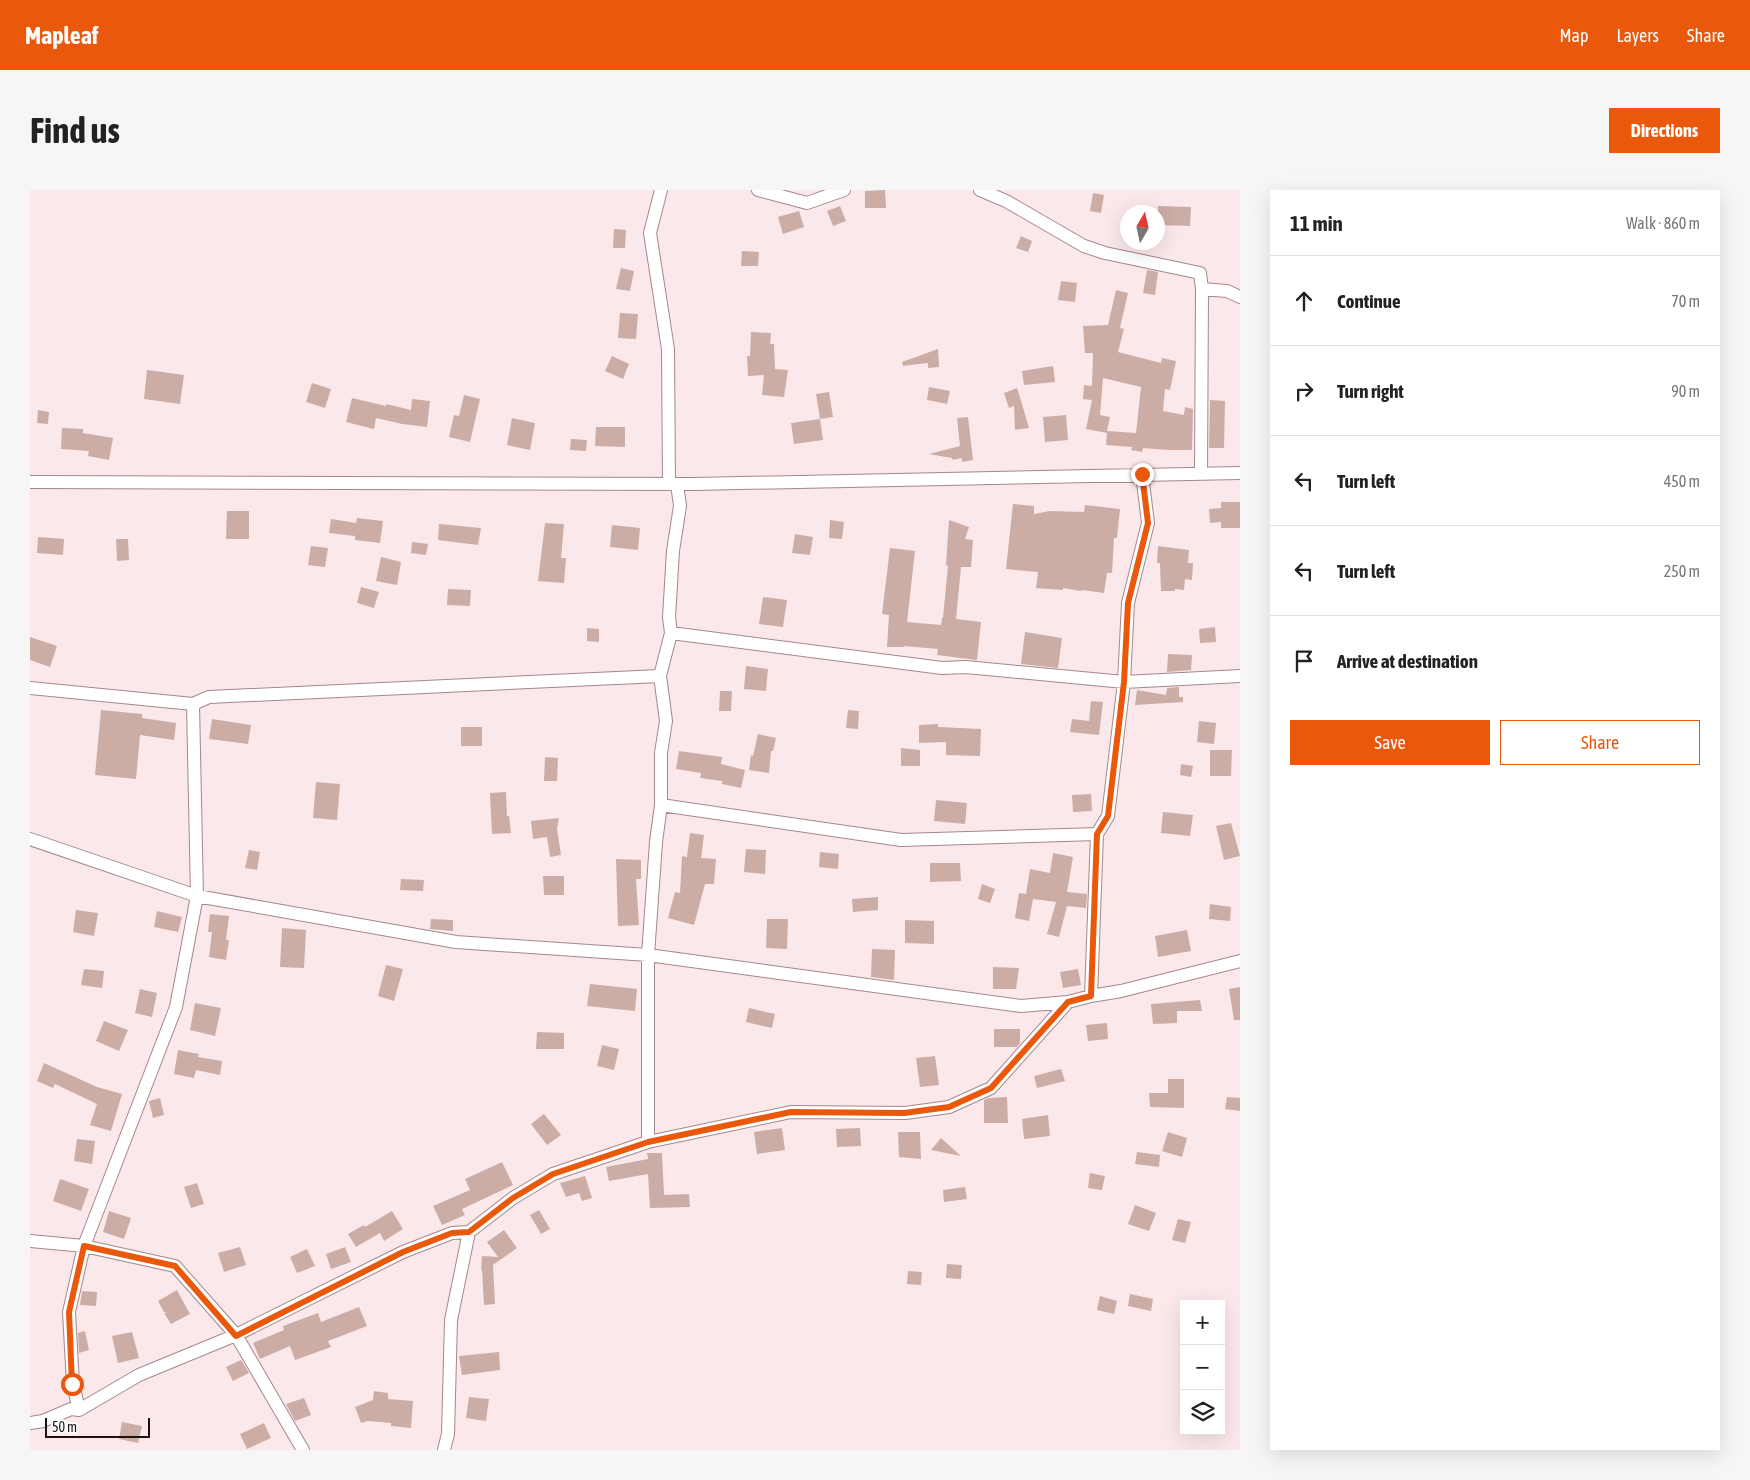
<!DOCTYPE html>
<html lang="en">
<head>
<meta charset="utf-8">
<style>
	body { margin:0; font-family:"Asap Condensed",sans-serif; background:#f6f6f6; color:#222 }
	.controls { position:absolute; right:15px; bottom:15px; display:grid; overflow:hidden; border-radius:0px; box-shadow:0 5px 20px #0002 }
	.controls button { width:45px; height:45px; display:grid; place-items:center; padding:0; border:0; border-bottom:1px solid #e0e0e0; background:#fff; color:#222; font:25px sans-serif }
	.compass { position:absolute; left:1090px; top:15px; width:45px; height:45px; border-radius:50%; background:#fff; box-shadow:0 5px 20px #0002; rotate:9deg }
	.scale { position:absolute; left:15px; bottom:12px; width:105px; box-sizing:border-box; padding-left:5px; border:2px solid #1c1213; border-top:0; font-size:14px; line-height:18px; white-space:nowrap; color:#1c1213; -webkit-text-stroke:4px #fbfbfb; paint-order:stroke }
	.stop { position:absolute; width:15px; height:15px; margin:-11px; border:4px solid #ea580c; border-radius:50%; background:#fff }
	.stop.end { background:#ea580c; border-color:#fff; box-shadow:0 1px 5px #0008 }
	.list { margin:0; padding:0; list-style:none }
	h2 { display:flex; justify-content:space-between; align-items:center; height:65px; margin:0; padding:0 20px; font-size:21px }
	h2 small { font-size:16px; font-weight:400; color:#767676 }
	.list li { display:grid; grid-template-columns:32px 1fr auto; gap:15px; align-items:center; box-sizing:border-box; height:90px; padding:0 20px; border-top:1px solid #e0e0e0 }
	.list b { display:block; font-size:19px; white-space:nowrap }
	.list em { font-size:16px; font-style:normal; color:#767676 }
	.actions { display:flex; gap:10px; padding:15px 20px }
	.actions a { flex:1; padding:11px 0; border:1px solid #ea580c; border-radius:0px; text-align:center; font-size:18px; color:#ea580c }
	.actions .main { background:#ea580c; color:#fff }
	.icon { flex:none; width:28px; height:28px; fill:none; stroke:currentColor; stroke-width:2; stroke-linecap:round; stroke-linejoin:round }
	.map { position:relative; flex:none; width:1210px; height:1260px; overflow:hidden; border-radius:0px }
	header { display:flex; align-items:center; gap:30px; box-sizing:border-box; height:70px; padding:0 25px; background:#ea580c; color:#fff }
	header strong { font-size:24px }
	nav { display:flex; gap:28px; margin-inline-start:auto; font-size:18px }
	.intro { display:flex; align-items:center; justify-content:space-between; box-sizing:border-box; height:120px; padding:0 30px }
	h1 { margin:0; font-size:35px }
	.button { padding:12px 22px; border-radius:0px; background:#ea580c; color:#fff; font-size:18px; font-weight:700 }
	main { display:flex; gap:30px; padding:0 30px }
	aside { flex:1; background:#fff; border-radius:0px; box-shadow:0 5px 20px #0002 }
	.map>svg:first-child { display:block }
	.building { fill:#cbada6; fill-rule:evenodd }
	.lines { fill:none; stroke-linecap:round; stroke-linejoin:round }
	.minor-casing { stroke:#a4878c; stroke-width:14 }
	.minor { stroke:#fff; stroke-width:12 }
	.route { stroke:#ea580c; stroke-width:6 }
</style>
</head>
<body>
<header>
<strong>Mapleaf</strong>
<nav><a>Map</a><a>Layers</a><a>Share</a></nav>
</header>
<div class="intro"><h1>Find us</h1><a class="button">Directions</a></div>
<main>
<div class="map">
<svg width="1210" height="1260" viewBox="0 0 1210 1260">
	<rect width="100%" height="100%" fill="#fbe8eb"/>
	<path class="building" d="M855 0 856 18H835V1Z
		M1063 3 1074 5 1071 23 1060 21Z
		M810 16 816 31 803 36 797 21Z
		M1128 16 1161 17 1160 36 1128 35Z
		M769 21 774 37 753 44 748 27Z
		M584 39 596 40 595 58H583Z
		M991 46 1002 51 998 62 986 58Z
		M712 61 729 62 728 76H711Z
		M591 78 604 81 600 101 586 99Z
		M1117 80 1128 82 1125 105 1113 103Z
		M1031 91 1047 93 1045 112 1028 110Z
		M1086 100 1098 103 1090 138 1094 139 1088 162 1131 173 1132 168 1146 171 1140 200 1135 199 1133 221 1154 225 1155 217 1163 219 1162 260H1138L1113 258 1112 262 1101 260 1102 257 1076 255 1077 243 1056 239 1062 210 1053 209 1054 195 1062 196 1063 163H1055L1053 136 1078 135ZM1073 188 1111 197 1106 243 1077 241 1080 227 1070 225Z
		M590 123 608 124 606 149 588 148Z
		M721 142 741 143 740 154H744L745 179 758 180 754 207 732 205 734 185 718 186 717 166H720Z
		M908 159 909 177 898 178V173L873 176 872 172Z
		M582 166 599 174 593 189 575 181Z
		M1023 176 1025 192 994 195 992 181Z
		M117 180 154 185 150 214 114 209Z
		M282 193 301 199 295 218 276 212Z
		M899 197 920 201 917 214 897 210Z
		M987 198 992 214 999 238 985 240 984 216 979 218 974 203Z
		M799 202 803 227 790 229 786 204Z
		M434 205 450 209 440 252 419 247 424 225 429 226Z
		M322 208 356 216V214L381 220 382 209 400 211 397 237 372 234 346 228 344 239 316 232Z
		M1180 210 1195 211 1194 258H1179Z
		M8 220 19 222 18 234 7 233Z
		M1036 225 1038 250 1015 252 1013 227Z
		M938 227 943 270 932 272V268L923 270 922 268 899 264 930 256 927 228Z
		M482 228 505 233 500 260 477 255Z
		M790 229 793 250 764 254 761 233Z
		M566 237H595V257L565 256Z
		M32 238 53 239V243L83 248 79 270 58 266 59 261 31 259Z
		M541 249 557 250 556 261 540 260Z
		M1191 312H1210V338H1191V332L1180 333 1179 319 1191 318Z
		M983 314 1004 316V324L1020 321 1054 322 1055 315 1090 319 1087 348H1084L1082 383H1077L1074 403 1052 400 1051 401 1033 398V400L1006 398 1008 382 976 379Z
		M197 321H219V349H196Z
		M327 328 353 331 350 353 325 350V346L299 343 301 329 326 333Z
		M800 330 814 332 812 349 799 348Z
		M919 330 939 337 935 349 943 350 941 377H931L926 429 951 432 947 470 907 465 908 459 874 456V457H857L859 425 852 424 860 358 885 361 877 432 911 435 912 428H913L918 376 916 375Z
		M515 333 534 334 531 368H536L534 393 508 391Z
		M409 334 451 338 448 355 408 350Z
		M582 335 610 338 608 360 580 357Z
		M765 344 783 347 780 365 762 363Z
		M8 347 34 349 33 365 7 363Z
		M86 349H98L99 370 87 371Z
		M382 352 398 354 396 365 381 363Z
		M281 356 298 358 295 377 278 375Z
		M1128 356 1159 360 1158 373H1163L1162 390 1155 389 1154 400 1145 399V401H1131L1130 373H1127Z
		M351 367 371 372 367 395 346 391Z
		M331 397 349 402 344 418 327 413Z
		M418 399 441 400 440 416 417 415Z
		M733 407 757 410 753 437 729 434Z
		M1185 437 1186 452 1170 453 1169 439Z
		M557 438 569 439V452L557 451Z
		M995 442 1032 448 1028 478 991 474Z
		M0 447 27 456 20 477 0 470Z
		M1138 464 1162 465 1161 480 1137 482Z
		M716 476 738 479 736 501 714 499Z
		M1149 497V507H1153V512L1105 515 1107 500 1136 505 1137 498Z
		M690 501H702L701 521H689Z
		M1061 511 1073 512 1069 545 1040 542 1042 529 1059 531Z
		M71 520 112 524V528L146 533 144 550 110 545 106 589 65 585Z
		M818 520 829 521 828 539 816 538Z
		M182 529 221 535 218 554 179 549Z
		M1169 531 1186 533 1184 554 1167 552Z
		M908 534V537L951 539 950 566 916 565V552L889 553V535Z
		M431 537H452V556H431Z
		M728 544 746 548 743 561H741L739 583 719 580 721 565 723 566Z
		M871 558 890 560V576H871Z
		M1180 560H1202L1201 586H1180Z
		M649 561 692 567 691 574 715 580 711 598 692 594V591L670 588 671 583 646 579Z
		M515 567 528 568 527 591H514Z
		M1151 574 1163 576 1161 587 1150 585Z
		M286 592 310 594 307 630 283 628Z
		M476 602 477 626H479L481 643 462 644 460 603Z
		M1061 604 1062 621 1043 622 1042 605Z
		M906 610 937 613 935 634 904 631Z
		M1133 622 1163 625 1160 646 1131 643Z
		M529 628 527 639 531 665 520 667 517 647 503 649 501 631Z
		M1201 633 1210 666 1194 670 1186 636Z
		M660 643 674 645 671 668 686 669 684 694H675L664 735 638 728 645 702 650 703 652 666 657 667Z
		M716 659 736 660 735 684 714 682Z
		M219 660 230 662 227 680 215 678Z
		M790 662 809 664 808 679 789 677Z
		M1023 663 1043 667 1037 702 1057 704 1056 718 1037 716 1029 747 1017 744 1026 712 1003 709 999 731 985 728 989 703 996 704 1000 679 1020 683Z
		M586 669 611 670V689H606L609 735 588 736Z
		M900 673H930L931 691 900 692Z
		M513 686H534V705H514Z
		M371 689 394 690 393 701 370 700Z
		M952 694 965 699 960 713 948 709Z
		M848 707V720L823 722 822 709Z
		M1180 714 1201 717 1200 731 1179 729Z
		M46 720 68 723 64 746 43 742Z
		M127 721 152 727 148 742 124 737Z
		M180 724 199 726 196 750H199L196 770 179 767 182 742H178Z
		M401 729 423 730V741L400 739Z
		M737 729H758L757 759 736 758Z
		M875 730 904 731V754L875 753Z
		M252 738 276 740 274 778 250 777Z
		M1157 740 1161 761 1128 767 1125 746Z
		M842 759 865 760 864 790 841 787Z
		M356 775 373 779 364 811 348 806Z
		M963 777 989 778 986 799H963Z
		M54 779 74 781 72 798 51 795Z
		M1048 779 1051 795 1033 798 1030 782Z
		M560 794 607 799 605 821 557 816Z
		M1210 797V830H1204L1199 799Z
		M110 799 127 803 122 827 105 823Z
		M1170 810 1172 821H1147V833L1123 834 1121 814Z
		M165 813 191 818 185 846 160 840Z
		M719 818 745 824 742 838 716 832Z
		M74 831 98 840 89 861 66 851Z
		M1077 833 1078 849 1058 851 1056 835Z
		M964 839H990V853L987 857H964Z
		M507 842 534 843V859H506Z
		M572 855 589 859 584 880 567 876Z
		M148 860 169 864 168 867 192 871 190 885 166 880 164 888 144 884Z
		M905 866 909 895 890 897 886 868Z
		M14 873 67 897 92 904 81 941 60 935 67 914 25 894 23 898 7 891Z
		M1031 879 1035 891 1007 898 1004 886Z
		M1138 889H1154V918L1120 917 1119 903H1138Z
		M977 907 978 933H954V910L959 908Z
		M1197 907 1210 908V921L1195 919Z
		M130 908 134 925 123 928 119 911Z
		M514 924 531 945 517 955 501 934Z
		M1018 925 1020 946 994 949 992 929Z
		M752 938 755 960 727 964 724 942Z
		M830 938 831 956 807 957 806 939Z
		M868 942H890L891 969 869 967Z
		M1138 942 1157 948 1152 967 1132 961Z
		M911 948 931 966 901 960Z
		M47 949 65 951 62 974 44 971Z
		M1107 962 1130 965 1129 977 1105 974Z
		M617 963H632L634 1005 659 1004 660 1017 620 1018 618 984 579 991 576 977 618 969Z
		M472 972 483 995 432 1019 435 1025 412 1035 403 1016 440 1000 435 989Z
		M1060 983 1075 986 1072 1000 1058 998Z
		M555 986 562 1008 552 1011 549 1003 536 1007 530 993Z
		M30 989 59 999 51 1021 23 1011Z
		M167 993 174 1014 161 1018 154 997Z
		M935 997 937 1009 914 1012 913 1000Z
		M1105 1015 1126 1023 1119 1041 1098 1034Z
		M509 1020 520 1039 511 1044 500 1025Z
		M79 1021 101 1028 94 1049 73 1042Z
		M362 1021 373 1039 354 1051 350 1043 326 1057 318 1044 334 1035 335 1037Z
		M1148 1029 1161 1032 1155 1053 1142 1050Z
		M474 1040 487 1058 463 1075 465 1114 454 1115 452 1080H451L452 1066 468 1067 457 1052Z
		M210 1057 216 1075 194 1082 188 1063Z
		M315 1057 321 1072 301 1079 296 1064Z
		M277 1059 285 1076 267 1083 260 1067Z
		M917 1074 932 1075 931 1089 916 1088Z
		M878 1081 892 1082 891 1095 877 1094Z
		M147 1100 160 1124 141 1134 134 1123 138 1122H134L128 1111Z
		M52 1101 67 1102 66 1116 50 1115Z
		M1100 1104 1123 1109 1121 1121 1098 1116Z
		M1070 1106 1087 1111 1084 1124 1067 1120Z
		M329 1117 337 1136 298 1151 301 1157 265 1170 260 1156 230 1169 223 1153 254 1140 253 1136 288 1123 291 1132Z
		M55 1141 59 1160 49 1163 48 1143Z
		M102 1142 109 1168 88 1173 82 1146Z
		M469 1162 470 1180 432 1185 429 1166Z
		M211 1170 219 1183 203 1191 196 1177Z
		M344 1201 358 1203V1209L383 1211 381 1238 361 1236V1233L338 1231 331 1233 325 1217 343 1210Z
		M439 1207 459 1209 456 1231 436 1228Z
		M274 1208 281 1225 265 1231 256 1214Z
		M92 1232 112 1236 108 1253 89 1249Z
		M234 1233 241 1248 217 1259 210 1244Z"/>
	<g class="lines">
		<defs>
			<path id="minor" d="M728 0 777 13 814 0
				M950 0 976 11 1054 56 1075 63 1170 83 1172 99 1171 284
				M1172 99 1197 101 1210 107
				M0 292 664 294 1210 283
				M641 443 912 478 936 477 1094 492 1210 486
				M0 498 163 514 179 507 630 486
				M631 615 871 650 1067 644
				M0 649 167 706 426 752 618 765 991 816 1038 812 1061 806 1091 801 1210 771
				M1061 806 1067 644 1078 626 1094 492 1098 413 1118 333 1112 284
				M618 952V765L626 652 631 615V563L636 531 630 486 641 443 639 427 643 361 650 316 647 294H639L638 159 620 43 631 0
				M0 1051 54 1056 145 1076 206 1145 273 1260
				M49 1220 43 1194 39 1122 54 1056 146 817 167 706 163 514
				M0 1233 13 1231 41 1219 49 1220 109 1185 206 1145 373 1062 422 1043 439 1042 483 1008 523 984 618 952 761 922 875 923 919 917 961 898 1038 812
				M414 1260 418 1244 421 1130 439 1042"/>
		</defs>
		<use href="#minor" class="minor-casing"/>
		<use href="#minor" class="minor"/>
	</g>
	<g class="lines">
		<path class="route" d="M42 1194 39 1122 54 1056 145 1076 206 1146 373 1062 422 1043 439 1042 483 1008 523 984 618 952 761 922 874 923 919 917 961 898 1038 812 1061 806 1067 644 1078 626 1094 492 1098 413 1118 333 1112 284"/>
	</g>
</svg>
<div class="controls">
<button>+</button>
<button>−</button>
<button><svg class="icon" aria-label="layers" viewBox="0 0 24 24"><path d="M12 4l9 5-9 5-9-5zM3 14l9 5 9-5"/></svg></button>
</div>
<svg class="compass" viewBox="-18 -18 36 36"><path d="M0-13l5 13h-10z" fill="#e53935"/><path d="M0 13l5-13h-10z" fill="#767676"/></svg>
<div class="scale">50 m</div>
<div class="stop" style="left:42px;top:1194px"></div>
<div class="stop end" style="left:1112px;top:284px"></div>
</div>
<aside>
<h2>11 min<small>Walk · 860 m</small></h2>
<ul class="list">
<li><svg class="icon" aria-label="ahead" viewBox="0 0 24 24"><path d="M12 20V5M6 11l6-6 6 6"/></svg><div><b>Continue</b></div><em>70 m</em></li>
<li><svg class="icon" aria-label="right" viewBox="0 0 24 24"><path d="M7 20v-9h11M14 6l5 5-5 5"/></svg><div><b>Turn right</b></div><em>90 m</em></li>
<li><svg class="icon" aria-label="left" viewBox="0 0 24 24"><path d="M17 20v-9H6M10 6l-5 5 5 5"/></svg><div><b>Turn left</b></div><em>450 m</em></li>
<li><svg class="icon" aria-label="left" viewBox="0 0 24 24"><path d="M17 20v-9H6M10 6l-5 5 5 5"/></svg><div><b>Turn left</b></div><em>250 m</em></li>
<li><svg class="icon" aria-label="arrive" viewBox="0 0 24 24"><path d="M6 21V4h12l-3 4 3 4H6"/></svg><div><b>Arrive at destination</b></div></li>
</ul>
<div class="actions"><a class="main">Save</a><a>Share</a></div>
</aside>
</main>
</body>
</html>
